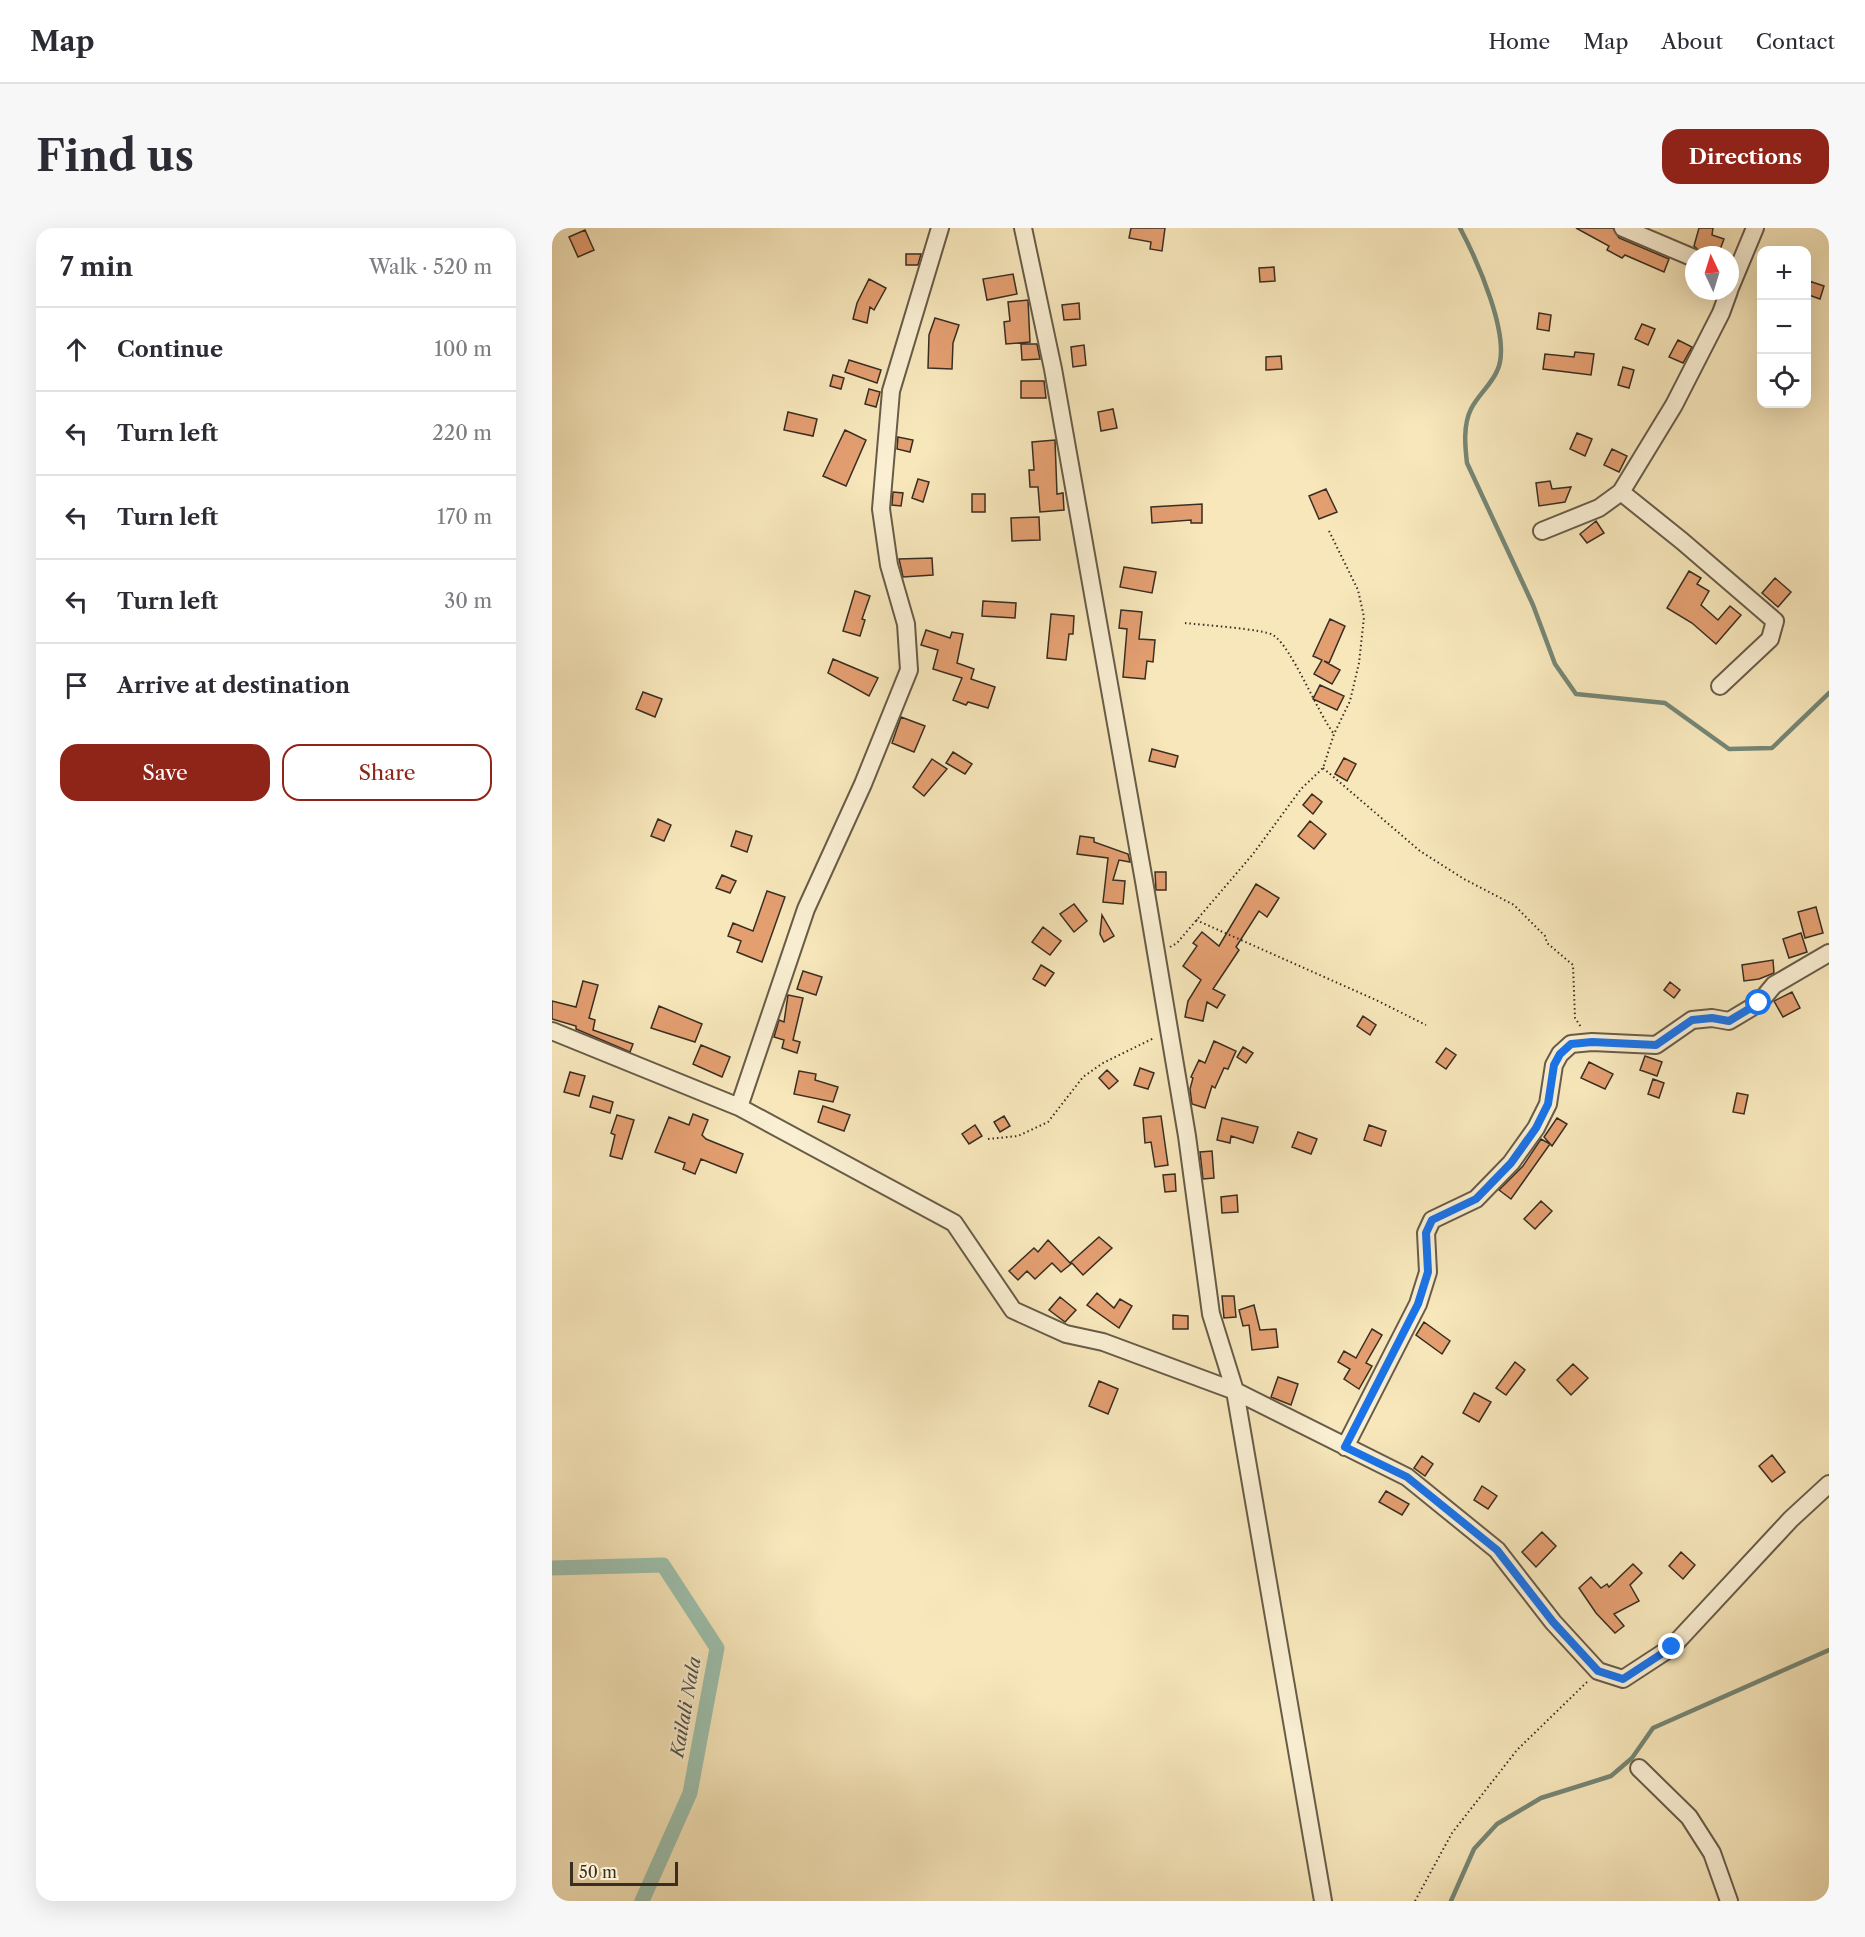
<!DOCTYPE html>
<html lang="en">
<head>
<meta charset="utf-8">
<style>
	body { margin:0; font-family:"Libre Caslon Text",serif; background:#f7f7f7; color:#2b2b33 }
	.controls { position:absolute; right:18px; top:18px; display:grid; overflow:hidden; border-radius:12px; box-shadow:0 6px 24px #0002 }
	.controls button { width:54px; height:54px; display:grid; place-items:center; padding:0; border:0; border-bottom:2px solid #e1e1e2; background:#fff; color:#2b2b33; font:30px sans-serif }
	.compass { position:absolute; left:1133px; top:18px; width:54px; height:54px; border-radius:50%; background:#fff; box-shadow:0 6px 24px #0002; rotate:356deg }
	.scale { position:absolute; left:18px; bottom:15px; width:108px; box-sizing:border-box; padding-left:6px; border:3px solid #392e22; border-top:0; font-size:16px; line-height:21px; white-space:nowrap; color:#392e22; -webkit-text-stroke:4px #faefd3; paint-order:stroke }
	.stop { position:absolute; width:18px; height:18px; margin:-14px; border:4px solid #1a73e8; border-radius:50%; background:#fff }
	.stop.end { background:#1a73e8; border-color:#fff; box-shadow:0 2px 6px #0008 }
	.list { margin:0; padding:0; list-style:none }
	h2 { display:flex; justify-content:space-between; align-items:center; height:78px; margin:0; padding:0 24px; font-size:26px }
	h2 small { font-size:20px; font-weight:400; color:#7c7c81 }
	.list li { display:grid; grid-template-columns:39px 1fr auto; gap:18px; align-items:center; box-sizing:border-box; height:84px; padding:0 24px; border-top:2px solid #e1e1e2 }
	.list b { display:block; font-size:22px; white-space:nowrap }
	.list em { font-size:20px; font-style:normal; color:#7c7c81 }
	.actions { display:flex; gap:12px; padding:18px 24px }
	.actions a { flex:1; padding:14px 0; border:2px solid #8f2418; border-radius:18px; text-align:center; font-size:21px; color:#8f2418 }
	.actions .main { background:#8f2418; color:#fff }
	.icon { flex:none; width:33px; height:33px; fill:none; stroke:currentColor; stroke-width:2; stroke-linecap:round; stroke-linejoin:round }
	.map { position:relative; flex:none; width:1277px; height:1673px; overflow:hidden; border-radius:18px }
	header { display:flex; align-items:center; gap:36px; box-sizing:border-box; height:84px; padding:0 30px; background:#fff; border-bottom:2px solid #e1e1e2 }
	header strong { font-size:28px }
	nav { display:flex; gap:33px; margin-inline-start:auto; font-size:21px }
	.intro { display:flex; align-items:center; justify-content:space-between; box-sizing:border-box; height:144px; padding:0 36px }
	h1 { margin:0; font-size:42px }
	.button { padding:15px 27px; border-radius:18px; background:#8f2418; color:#fff; font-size:21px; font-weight:700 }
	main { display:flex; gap:36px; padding:0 36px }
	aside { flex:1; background:#fff; border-radius:18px; box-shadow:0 6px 24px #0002 }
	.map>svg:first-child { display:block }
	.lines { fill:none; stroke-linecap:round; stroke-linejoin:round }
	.stream { stroke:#758675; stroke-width:4.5 }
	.canal { stroke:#9dc0ad; stroke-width:15 }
	.building { fill:#e49f71; stroke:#392e22; stroke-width:1.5 }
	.minor-casing { stroke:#685c48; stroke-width:20 }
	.path { stroke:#392e22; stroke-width:2; stroke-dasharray:1.5 3; stroke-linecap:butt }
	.minor { stroke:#faefd3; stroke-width:16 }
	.route { stroke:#1a73e8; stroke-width:8 }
	.labels { text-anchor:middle; stroke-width:4.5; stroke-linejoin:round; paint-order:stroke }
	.water-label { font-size:18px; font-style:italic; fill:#525245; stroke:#faefd3 }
</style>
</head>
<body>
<header>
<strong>Map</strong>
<nav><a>Home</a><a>Map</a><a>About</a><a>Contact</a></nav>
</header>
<div class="intro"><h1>Find us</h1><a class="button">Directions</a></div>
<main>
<aside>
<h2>7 min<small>Walk · 520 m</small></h2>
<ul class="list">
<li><svg class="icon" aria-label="ahead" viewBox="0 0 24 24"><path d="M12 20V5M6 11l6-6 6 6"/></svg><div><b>Continue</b></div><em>100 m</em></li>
<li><svg class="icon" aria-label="left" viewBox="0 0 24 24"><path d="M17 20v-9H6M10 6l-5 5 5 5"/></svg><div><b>Turn left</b></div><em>220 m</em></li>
<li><svg class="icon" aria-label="left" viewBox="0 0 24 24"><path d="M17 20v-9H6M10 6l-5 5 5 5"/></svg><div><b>Turn left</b></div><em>170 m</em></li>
<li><svg class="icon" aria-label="left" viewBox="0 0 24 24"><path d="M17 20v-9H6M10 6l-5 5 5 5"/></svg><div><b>Turn left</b></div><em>30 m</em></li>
<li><svg class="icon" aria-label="arrive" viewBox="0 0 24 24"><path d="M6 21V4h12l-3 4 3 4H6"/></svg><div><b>Arrive at destination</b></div></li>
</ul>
<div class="actions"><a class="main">Save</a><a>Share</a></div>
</aside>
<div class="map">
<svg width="1277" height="1673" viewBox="0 0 1277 1673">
	<rect width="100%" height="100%" fill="#f7e7bb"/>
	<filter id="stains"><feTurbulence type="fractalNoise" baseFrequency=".00333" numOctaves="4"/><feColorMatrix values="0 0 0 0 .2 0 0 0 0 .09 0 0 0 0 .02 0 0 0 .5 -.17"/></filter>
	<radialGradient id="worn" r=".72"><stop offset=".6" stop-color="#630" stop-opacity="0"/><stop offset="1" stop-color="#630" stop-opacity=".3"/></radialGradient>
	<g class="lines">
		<path class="stream" d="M908 0C924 30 961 111 945 143 939 157 926 167 919 181 911 197 913 218 915 235L981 377 1003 436 1024 466 1113 475 1177 521 1220 520 1277 465
			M899 1673 922 1621 945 1596 989 1570 1059 1548 1080 1530 1101 1500 1277 1422"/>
		<path class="canal" d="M0 1340 111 1337 165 1420 138 1565 90 1673"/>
	</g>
	<path class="building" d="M579 0H613L610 23 598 21 599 14 577 10Z
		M1024 0H1061L1067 10 1117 31 1112 44 1073 27 1070 30 1055 22 1057 18Z
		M1147 0H1161L1160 7 1172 11 1166 27H1152L1142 18Z
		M33 2 42 22 26 29 17 9Z
		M354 26H369L366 37H354Z
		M722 39 723 53 708 54 707 40Z
		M461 46 465 66 435 72 431 51Z
		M317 51 334 60 322 82 318 79 315 95 301 91 305 75Z
		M1257 53 1272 58 1268 71 1254 66Z
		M476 72 478 114 454 116 452 94 458 93 456 74Z
		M527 75 528 91 512 92 510 77Z
		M987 85 999 87 997 103 985 101Z
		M383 90 407 97 401 115 400 141 376 140 377 107Z
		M1090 96 1103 101 1096 117 1083 111Z
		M1126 112 1140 119 1131 135 1117 129Z
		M469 116H485L488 131 470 132Z
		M532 117 534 137 521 139 519 119Z
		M1023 124 1042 126 1039 147 991 141 993 126 1022 129Z
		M729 128 730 141 714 142V129Z
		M297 132 329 142 325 155 293 144Z
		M1071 139 1082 142 1077 160 1066 157Z
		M281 147 292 150 289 161 278 158Z
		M469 153H492L494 170H469Z
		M317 161 328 164 324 179 313 176Z
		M561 181 565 200 549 203 546 184Z
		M236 184 265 191 261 208 232 202Z
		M293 202 314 212 294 258 271 248Z
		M1025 205 1040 211 1033 228 1018 221Z
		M346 209 361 212 358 224 345 221Z
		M503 212 505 266 511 265 512 282 488 284 486 259H478L477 242H482L480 214Z
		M1060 221 1075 228 1067 244 1052 237Z
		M366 251 377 254 371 274 360 270Z
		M998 253 1000 261 1019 259 1013 274 987 278 984 255Z
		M774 261 785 284 767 291 757 268Z
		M341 264 351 265 349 278 340 277Z
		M420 266H433V284H420Z
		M650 276V295H639V292L600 295 599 279Z
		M487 289 488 312 460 313 459 290Z
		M1044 293 1052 305 1035 315 1028 306Z
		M380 330 381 347 351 349 347 331Z
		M572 339 604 344 600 365 568 359Z
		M1137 343 1149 350 1145 356 1157 363 1149 377 1166 392 1178 378 1189 387 1164 416 1140 395 1115 380Z
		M1223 350 1239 364 1226 379 1210 365Z
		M303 363 318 368 310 391 313 392 308 408 291 403Z
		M431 373 464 375 463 390 430 388Z
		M569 382 590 384 587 411 603 412 601 434 595 433 593 451 571 449 575 401 567 400Z
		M499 386 522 388 521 406H517L514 432 495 430Z
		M778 391 793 398 777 435 772 433 788 442 780 456 762 446 770 432 761 428Z
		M374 402 398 410 400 404 411 406 405 435 422 441 419 451 443 459 436 480 416 474 414 477 401 472 410 450 381 441 386 422 369 417Z
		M281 431 326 450 317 468 276 445Z
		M768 457 792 468 785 482 761 471Z
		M91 464 110 471 103 489 84 481Z
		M349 489 373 498 362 524 340 515Z
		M600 521 626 528 623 539 597 533Z
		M401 524 420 536 413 546 394 535Z
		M792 530 804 536 795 553 783 546Z
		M380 531 395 541 372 568 361 559Z
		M760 566 770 574 761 586 751 577Z
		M106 591 119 597 112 613 99 608Z
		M758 593 774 606 762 621 746 608Z
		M184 603 200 608 195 624 179 618Z
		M528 608 542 610V614L576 626 578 634 567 632 561 652 573 653 571 676 551 674 556 630 525 626Z
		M603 644H614V662H604Z
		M170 647 184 653 178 665 164 660Z
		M704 656 727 670 715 689 707 683 684 719 687 722 661 761 673 767 665 780 655 774 651 793 633 789 636 773 649 752 631 738 645 718 641 715 650 704 667 718Z
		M215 663 233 669 210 734 185 724 189 713 176 708 181 695 201 703Z
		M522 676 535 693 522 704 508 686Z
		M1264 679 1271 705 1253 710 1246 684Z
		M550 687 562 708 552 714 548 706Z
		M491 699 509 713 498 727 480 714Z
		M1249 705 1255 724 1237 730 1231 711Z
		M1221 732 1222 745 1207 751 1192 753 1190 737Z
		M489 737 502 745 493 758 481 751Z
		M251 743 270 749 264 767 245 761Z
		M31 753 46 757 37 790 43 792 41 802 81 816 78 824 24 801V798L0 791V773L24 779Z
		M1118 754 1128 762 1122 770 1112 762Z
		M1240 764 1248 780 1231 789 1222 773Z
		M236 767 251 770 241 812 248 814 245 825 230 820 232 812 222 809 227 792 232 794Z
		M107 778 150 796 143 814 99 800Z
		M811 788 824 797 818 807 805 798Z
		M662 813 684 823 676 841 672 840 663 860 660 858 653 880 640 876 638 861 641 850 639 849 647 832 653 835Z
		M149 817 178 829 170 849 141 836Z
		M691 819 701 825 694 835 685 829Z
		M894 820 904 827 894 841 884 834Z
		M1093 828 1110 834 1105 848 1088 842Z
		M1037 834 1061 846 1053 861 1029 850Z
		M588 840 602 845 596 861 582 857Z
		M555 842 566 853 557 861 547 850Z
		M247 843 264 846 263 852 286 859 281 874 242 866Z
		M18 844 33 848 27 868 12 864Z
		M1101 851 1112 855 1107 870 1096 866Z
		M1185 865 1196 867 1192 886 1181 884Z
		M41 868 61 874 58 885 38 879Z
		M271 878 298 887 292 903 266 894Z
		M141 886 156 892 150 907 154 911 191 926 184 945 149 931 143 946 131 941 133 935 103 924 117 889 137 897Z
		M65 887 82 892 70 931 58 928 63 907 59 905Z
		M452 888 458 898 448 904 442 894Z
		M609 888 616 937 603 939 599 914 593 915 591 890Z
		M670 890 706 899 701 915 679 908 678 915 665 912Z
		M1005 890 1015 896 1000 918 992 909Z
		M423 897 430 908 417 916 410 906Z
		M817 897 834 903 829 918 812 912Z
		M746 904 765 911 759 926 740 919Z
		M989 911 998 916 959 971 947 962 971 938Z
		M660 923 662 950 651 951 648 924Z
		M623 946 624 963 613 964 611 947Z
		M685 967 686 984 670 985 669 969Z
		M989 973 1000 983 983 1001 972 991Z
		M547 1009 560 1020 531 1047 519 1034Z
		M496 1012 519 1036 509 1044 500 1035 483 1051 475 1043 466 1052 457 1043 482 1020 486 1024Z
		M545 1065 562 1080 568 1071 580 1078 567 1100 535 1077Z
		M670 1068H682L684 1089 672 1090Z
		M508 1069 524 1082 513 1094 497 1082Z
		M702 1077 708 1102 724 1101 726 1119 700 1122 697 1097 691 1098 687 1082Z
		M621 1087 636 1088V1101H621Z
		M872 1094 898 1113 890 1126 864 1107Z
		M820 1101 830 1107 814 1135 820 1138 807 1161 792 1151 798 1141 786 1134 792 1123 804 1130Z
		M963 1134 973 1142 954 1167 944 1160Z
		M1021 1136 1036 1150 1019 1167 1005 1152Z
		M726 1149 746 1156 739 1177 719 1169Z
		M547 1153 566 1161 556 1186 537 1178Z
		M922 1165 939 1174 927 1194 911 1185Z
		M1220 1227 1233 1244 1220 1254 1207 1238Z
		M870 1228 881 1236 873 1248 862 1240Z
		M930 1258 945 1268 936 1281 922 1272Z
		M834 1263 857 1276 850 1287 827 1274Z
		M990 1304 1004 1318 984 1339 970 1324Z
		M1129 1324 1143 1337 1131 1351 1117 1338Z
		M1081 1336 1090 1345 1078 1357 1087 1373 1062 1386 1072 1398 1063 1405 1044 1385 1027 1360 1039 1349 1049 1360 1055 1356 1057 1359Z"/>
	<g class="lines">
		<defs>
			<path id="minor" d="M1071 0 1142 30
				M1178 60 1203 0
				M1069 264 1130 313 1223 393 1218 411 1168 458
				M990 303 1047 280 1069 264 1122 177 1169 85 1177 63
				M0 803 187 879 402 995 461 1082 514 1106 551 1114 683 1163 659 1086 635 908 592 653 501 141 471 0
				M187 879 254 681 311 556 357 442 354 396 337 337 329 281 339 163 388 0
				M793 1219 866 1076 876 1044 874 1005 880 992 924 971 959 935 984 900 996 876 1002 837 1008 826 1019 816 1040 814 1104 817 1140 792 1160 790 1177 793 1207 775 1222 757 1277 725
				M1087 1540 1137 1589 1160 1625 1177 1673
				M771 1673 683 1163 855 1249 945 1322 1001 1394 1046 1443 1071 1451 1120 1419 1239 1291 1277 1256"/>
		</defs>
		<use href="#minor" class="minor-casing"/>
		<path class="path" d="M633 395C650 397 711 401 721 407 740 419 765 484 782 506
			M771 540 868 623 912 651 962 677 993 708 995 715 1021 737 1023 790 1029 799
			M644 692 824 772 874 797
			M618 719 625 715 701 626 749 561 771 540 782 506 798 473 807 435 812 389 806 362 777 303
			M436 911 466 908 496 894 531 849 551 835 602 810
			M863 1673 900 1605 965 1522 1036 1453"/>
		<use href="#minor" class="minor"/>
	</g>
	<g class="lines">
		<path class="route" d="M1120 1419 1071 1451 1046 1443 1001 1394 945 1322 855 1249 793 1219 866 1076 876 1044 874 1005 880 992 924 971 959 935 984 900 996 876 1002 837 1008 826 1019 816 1040 814 1104 817 1140 792 1160 790 1177 793 1207 775"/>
	</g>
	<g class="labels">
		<g class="water-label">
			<text transform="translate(134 1479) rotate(-80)" y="6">Kailali Nala</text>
		</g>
	</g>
	<rect width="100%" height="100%" filter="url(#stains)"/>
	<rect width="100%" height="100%" fill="url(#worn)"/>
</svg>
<div class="controls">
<button>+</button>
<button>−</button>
<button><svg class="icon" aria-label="locate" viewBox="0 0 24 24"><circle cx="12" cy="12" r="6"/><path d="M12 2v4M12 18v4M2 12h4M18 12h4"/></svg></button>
</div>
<svg class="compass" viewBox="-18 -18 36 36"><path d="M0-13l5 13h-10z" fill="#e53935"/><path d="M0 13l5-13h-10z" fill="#7c7c81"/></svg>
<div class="scale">50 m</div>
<div class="stop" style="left:1207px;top:775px"></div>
<div class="stop end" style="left:1120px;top:1419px"></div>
</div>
</main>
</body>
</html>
